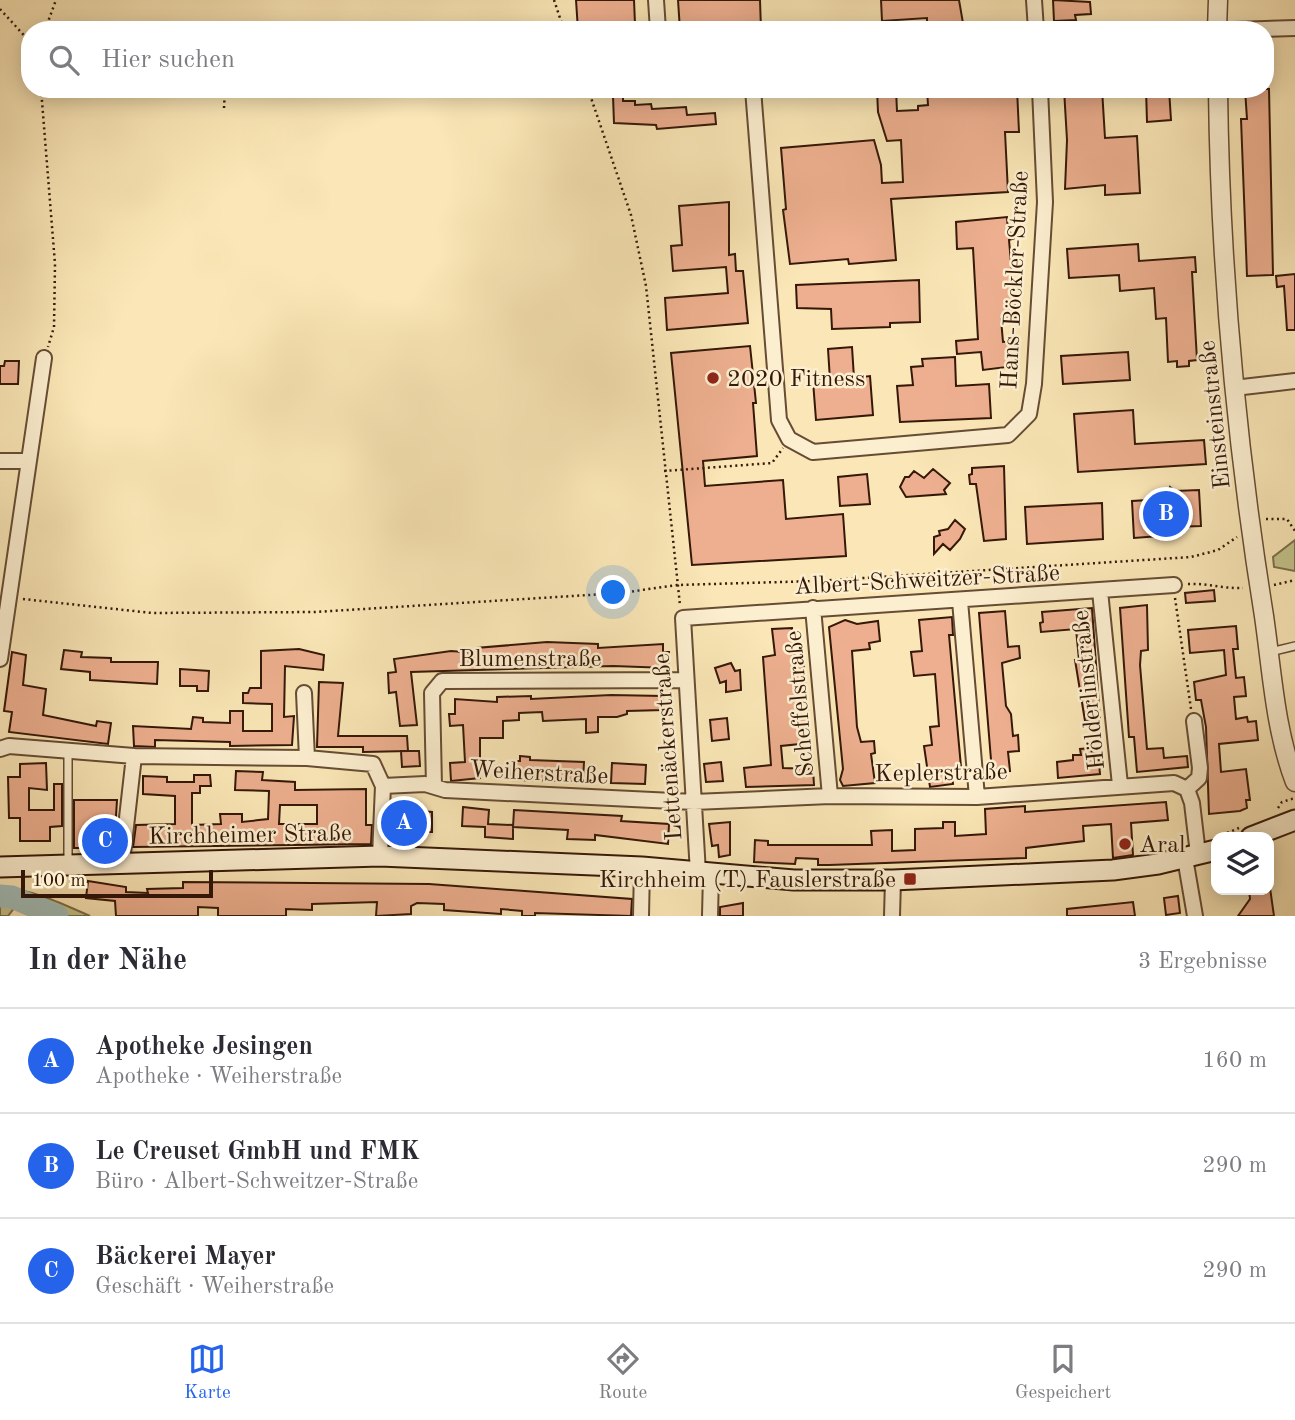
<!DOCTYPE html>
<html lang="de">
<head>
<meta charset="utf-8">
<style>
	body { margin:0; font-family:"Old Standard TT",serif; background:#f2f2f3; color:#2b2b33 }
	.controls { position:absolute; right:21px; bottom:21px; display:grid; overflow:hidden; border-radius:14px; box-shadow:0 4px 18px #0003 }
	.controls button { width:63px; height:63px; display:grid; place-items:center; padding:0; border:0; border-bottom:2px solid #e1e1e2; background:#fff; color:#2b2b33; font:35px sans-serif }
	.scale { position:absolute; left:21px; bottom:18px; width:192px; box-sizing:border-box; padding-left:7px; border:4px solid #351808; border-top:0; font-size:19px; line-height:24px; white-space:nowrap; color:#351808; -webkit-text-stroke:5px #fcefd0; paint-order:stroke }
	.you { position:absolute; left:614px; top:593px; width:24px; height:24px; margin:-18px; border:5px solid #fff; border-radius:50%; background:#1a73e8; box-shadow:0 0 0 10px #1a73e833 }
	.badge { display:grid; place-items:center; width:46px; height:46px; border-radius:50%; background:#2563eb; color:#fff; font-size:23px; font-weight:700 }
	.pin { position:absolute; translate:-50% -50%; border:4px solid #fff; box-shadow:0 2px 7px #0006 }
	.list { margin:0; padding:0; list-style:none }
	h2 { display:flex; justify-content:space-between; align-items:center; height:91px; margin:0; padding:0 28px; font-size:30px }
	h2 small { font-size:23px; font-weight:400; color:#7c7c81 }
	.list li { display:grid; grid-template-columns:46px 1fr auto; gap:21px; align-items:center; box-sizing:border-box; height:105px; padding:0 28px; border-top:2px solid #e1e1e2 }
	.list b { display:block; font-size:26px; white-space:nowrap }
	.list p { margin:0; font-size:23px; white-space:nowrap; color:#7c7c81 }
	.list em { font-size:23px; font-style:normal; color:#7c7c81 }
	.icon { flex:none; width:38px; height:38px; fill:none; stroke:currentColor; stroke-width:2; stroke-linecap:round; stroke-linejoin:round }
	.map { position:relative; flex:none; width:1295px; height:916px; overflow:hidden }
	.search { position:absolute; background:#fff; box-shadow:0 4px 18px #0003; left:21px; right:21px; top:21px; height:77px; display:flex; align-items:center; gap:18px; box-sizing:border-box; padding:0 24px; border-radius:28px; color:#7c7c81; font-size:26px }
	.sheet { height:406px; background:#fff }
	nav { display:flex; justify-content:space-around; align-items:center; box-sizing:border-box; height:98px; border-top:2px solid #e1e1e2; background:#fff; font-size:19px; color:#7c7c81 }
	nav a { display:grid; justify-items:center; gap:4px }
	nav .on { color:#2563eb }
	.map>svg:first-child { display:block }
	.green { fill:#c3c38b; stroke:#7c6e4a; stroke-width:2 }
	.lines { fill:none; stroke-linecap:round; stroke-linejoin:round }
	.river { stroke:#a2bdb8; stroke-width:23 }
	.building { fill:#edaf8f; stroke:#351808; stroke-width:2; fill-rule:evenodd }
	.service-casing { stroke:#664c34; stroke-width:10 }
	.minor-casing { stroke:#664c34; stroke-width:18 }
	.tertiary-casing { stroke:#664c34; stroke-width:21 }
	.secondary-casing { stroke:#351808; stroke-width:23 }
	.path { stroke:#351808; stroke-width:2.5; stroke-dasharray:2 3.5; stroke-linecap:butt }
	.service { stroke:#fcefd0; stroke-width:7 }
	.minor { stroke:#fcefd0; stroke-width:14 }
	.tertiary { stroke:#fcefd0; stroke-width:18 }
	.secondary { stroke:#fcefd0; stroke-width:19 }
	.poi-dot { fill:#8f2418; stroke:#fcefd0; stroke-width:2.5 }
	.labels { text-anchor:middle; stroke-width:5; stroke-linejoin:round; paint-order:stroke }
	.street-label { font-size:24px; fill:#351808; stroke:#fcefd0 }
	.poi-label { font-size:24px; fill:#351808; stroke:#fcefd0; text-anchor:start }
</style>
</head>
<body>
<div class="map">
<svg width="1295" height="916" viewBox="0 0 1295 916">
	<rect width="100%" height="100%" fill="#fae6b6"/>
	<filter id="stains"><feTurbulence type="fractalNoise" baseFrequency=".00286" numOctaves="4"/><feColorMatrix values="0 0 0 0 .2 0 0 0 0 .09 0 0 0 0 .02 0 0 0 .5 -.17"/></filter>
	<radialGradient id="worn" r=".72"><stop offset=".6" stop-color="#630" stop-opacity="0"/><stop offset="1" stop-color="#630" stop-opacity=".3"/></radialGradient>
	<path class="green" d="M1295 540V571L1274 567 1273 557Z
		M0 888C30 888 63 904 90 916H36L15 907 8 916H0Z"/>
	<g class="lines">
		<path class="river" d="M0 896 12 897 57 916"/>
	</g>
	<path class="building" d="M576 0H634L635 24 578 30Z
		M678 0H760L761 30H680Z
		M881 0H959L963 23 927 25V18L882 21Z
		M1053 0 1090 2 1091 14 1075 15 1076 20 1054 21Z
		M877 89H896L897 111 918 110V106L928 105 927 89H1017L1019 132H1005L1008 192 891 199 896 260 849 264 848 259 790 264 783 210 786 209 781 148 874 140 881 165 882 183 903 182 901 140 887 141 878 112Z
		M1064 89H1102L1105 138 1137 136 1140 193 1105 195V185L1065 189 1067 140Z
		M1146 89H1169L1171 120 1147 122Z
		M1245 89H1269L1273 275 1247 276 1241 119H1247Z
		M613 96H623V101H635V105L651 104 652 109 686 107 687 115 715 113 716 124 657 129 656 125 614 123Z
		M729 202V255L735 254 736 271H743L748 323 667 330 665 298 728 293 726 267 673 271 671 246 682 245 679 206Z
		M1007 217 1008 230 1015 238 1009 240 1016 318 1001 319 1003 342 1013 341 1015 366 983 370 981 352 957 354 956 341 978 339 973 248 957 249 956 222Z
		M1138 244 1139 261 1195 257 1196 272H1192L1197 360 1189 361V366L1177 367V361L1168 362 1166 318 1156 319 1154 288 1120 291 1119 275 1069 278 1067 249Z
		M1295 274V330H1287L1284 286 1277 287 1276 276Z
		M919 280 920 322 890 323V327L832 329 831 309 797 308 796 285Z
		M750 346 756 403H753L757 456 703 461 705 486 783 480 786 519 843 514 846 556 692 565 671 353Z
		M852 347 854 378 870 376 873 415 816 420 813 381 830 380 828 349Z
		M1128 352 1130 380 1063 384 1061 356Z
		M955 357 956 386 989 384 991 418 900 422 897 386 913 385 911 367 923 366 922 359Z
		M5 361H19L18 384H0V366H4Z
		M1133 410 1135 444 1204 440 1206 464 1078 472 1074 414Z
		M1004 466 1006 539 984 541 976 484H970L969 475 972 474V468Z
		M933 469 950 483 944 490 946 494 906 497 900 487 905 477H909L914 471 924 478Z
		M867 474 870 504 840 506 838 477Z
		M1170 487 1175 491 1199 490 1201 526 1172 527 1173 535 1134 538 1132 501 1166 499Z
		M1102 503 1103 539 1027 544 1025 507Z
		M955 520 965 529 960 539 950 550 943 544 934 554V537L940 535 939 531 948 529Z
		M1214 590 1215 601 1186 603 1185 593Z
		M1147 605 1148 650 1141 651 1140 665 1147 749 1163 748 1164 758 1187 756 1188 767 1137 772 1134 737H1129L1120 608Z
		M1092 608 1100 720 1085 721 1075 660H1079L1076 629 1041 632 1040 623 1043 622 1042 612Z
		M1005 611 1008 647 1019 646 1020 658 1002 663 1006 706 1011 714 1013 736 1018 735 1019 751 1008 752 1010 771 992 772 979 613Z
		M952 617 953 635H949L961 767 951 768 953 784 930 787 924 746 932 745 930 727 939 726 935 674 914 676 911 652 922 651 919 620Z
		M845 620 857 624 878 621 880 641 869 643 870 649 852 651 857 727 861 742 874 741 875 753 871 754 875 783 843 786 840 780 843 769 829 627Z
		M1236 626 1238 649H1233L1236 678 1244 677 1246 696 1234 697 1236 719 1247 717 1248 722 1256 721 1258 740 1219 744 1221 772 1246 769 1250 800H1246L1247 808 1240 811 1209 814 1206 727 1201 700H1196L1194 682 1226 675 1224 650 1190 653 1188 630Z
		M792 628 795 658 803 657 810 743 781 746 783 768 813 769 814 785 746 787 744 768 771 765 763 657 775 655 772 629Z
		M547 642 598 644V648L663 644V652H669L668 668 613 666 411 672 417 725 400 726 396 692 389 693 388 673 396 672 394 659 451 651 476 653V648Z
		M299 649 324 655 323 670 285 666 284 717 294 716 292 745 230 746V742L155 740V747L134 746 133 726 191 729 193 717 203 718V722L230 723V711H243V731H272V704L243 703V693H248L250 688H261V651Z
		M64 650 82 652 81 657 111 658V662H158L157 684 90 680V672L61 669Z
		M12 652 26 655 23 685 46 689 43 715 96 726 97 721 111 723 108 744 9 732 12 712 4 711Z
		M731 663 735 671 740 670 741 690 726 692V681L720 683 715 668Z
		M180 669 209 671 208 691H197V686H180Z
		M319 682 343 683 338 736H407L408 751 363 752V747H317Z
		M611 695 663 696V710L627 711V714L617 717H598V732L586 733V719L543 721 542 712 519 713V720L503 721V738H480V778L451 781 450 763 465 762 463 725 450 726 449 714H455V699L497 702V697L531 696V699Z
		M727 718 729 739 712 741 710 720Z
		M1091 748 1092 753H1098L1100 774 1058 778 1057 762 1073 760V755H1081L1080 749Z
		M401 751H419L420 766 402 767Z
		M520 756 530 757V760L584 762 583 781 511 780 512 761H520Z
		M721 762 723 781 706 782 704 764Z
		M46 763 47 790 29 788V810H54V784H62V826L50 827V841H20V818H9L8 777H20V764Z
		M612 763 646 765 645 784 611 783Z
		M236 771 263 772 262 780 295 782V790L366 789V825H372L371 844 133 847 136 825 175 824V796L143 794V776L167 777V782H194V775H210L211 786H200V793H192V825L221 824 220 814H242V822L268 819 269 791 235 790ZM280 805H317V824H279Z
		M74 800H117L114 848H74Z
		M1166 802 1168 820 1131 823 1133 855 1113 858 1111 824 1083 826 1084 841 1026 848V858L829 865H818V859L796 858 795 864 754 862 755 840 768 841V845H872L871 831 892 830V851L915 850V829L943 828V822H955V836L986 834 985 809 1025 806V812Z
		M463 807 489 810 488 824 513 825V839L485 837V827L462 826Z
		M396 809 432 812V832H395Z
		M514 810 622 816 621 821 669 824 668 844 595 835V840L567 839 568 830 513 827Z
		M730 822V855L719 857 718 845 712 846 709 824Z
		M88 881 126 887V892L148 893 147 889 183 888V882L429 884 632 899 631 916 535 913V916H522V911L501 909V914L444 910V904L417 903 411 906V914L376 916 377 902 312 904V910L286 909V916H218V908L198 907V916H116L115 901 86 898Z
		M1270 888 1274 916H1238L1250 899 1249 890Z
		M1178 896 1180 913 1166 915 1164 898Z
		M1133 902 1135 916H1067V909Z
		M743 903V916H720V907Z"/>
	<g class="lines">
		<defs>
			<path id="service" d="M1270 652 1295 646
				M68 862V751"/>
			<path id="minor" d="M656 0 658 30
				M1034 0 1036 30
				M1234 30 1295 28
				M753 89 779 420 789 439 813 452 1008 435 1029 414 1034 384 1045 202 1040 89
				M1234 388 1295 381
				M0 461H27
				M1100 591 1120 785
				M960 601 977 797
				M813 608 830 796
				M0 659 44 358
				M304 693 307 758
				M0 749 9 746 134 756 307 758 373 764 383 786 425 784 445 790 694 802 830 796 977 797 1174 783 1187 789 1192 803 1198 854
				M434 786 432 693 442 681 684 680
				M1187 789 1199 778 1200 768 1194 721
				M380 856 383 786
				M1185 858 1195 916
				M122 862 134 756
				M698 873 683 618 1174 585
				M641 916 642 867
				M710 916 711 874
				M892 916 893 880"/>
			<path id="tertiary" d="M1217 30 1218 0
				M1218 89C1220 265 1236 442 1264 616 1272 671 1275 730 1295 782"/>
			<path id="secondary" d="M1251 837 1295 820
				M0 867 380 856 642 867 794 880H893L1113 870 1158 864 1216 850"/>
		</defs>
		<use href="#service" class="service-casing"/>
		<use href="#minor" class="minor-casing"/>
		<use href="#tertiary" class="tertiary-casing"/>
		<use href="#secondary" class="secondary-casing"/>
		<path class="path" d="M554 0 564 30
			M0 9 30 42
			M45 30 56 0
			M41 89 55 264 54 327 48 347
			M588 89 631 215 646 286 680 605
			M224 108 225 89
			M664 471 772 463 783 448
			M1266 519H1287L1295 531
			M1188 584C1207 583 1224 589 1243 588
			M1274 585 1295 580
			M1175 598 1191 709
			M23 599 152 613 315 612 621 593 677 585 816 581 1191 557 1218 550 1237 537
			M1278 808 1282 802 1295 798
			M1222 835 1239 828"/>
		<use href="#service" class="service"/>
		<use href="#minor" class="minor"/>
		<use href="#tertiary" class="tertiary"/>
		<use href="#secondary" class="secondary"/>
	</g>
	<g class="poi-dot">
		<circle cx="713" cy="378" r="7"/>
		<circle cx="1125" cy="844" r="7"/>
		<rect x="903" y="872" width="14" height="14" rx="3.5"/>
	</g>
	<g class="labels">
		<g class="street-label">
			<text transform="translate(1014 280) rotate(-87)" y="8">Hans-Böckler-Straße</text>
			<text transform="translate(1214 415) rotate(-96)" y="8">Einsteinstraße</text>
			<text transform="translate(927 579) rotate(-3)" y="8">Albert-Schweitzer-Straße</text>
			<text x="530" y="666">Blumenstraße</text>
			<text transform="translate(1088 690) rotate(-96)" y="8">Hölderlinstraße</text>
			<text transform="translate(799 704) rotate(-95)" y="8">Scheffelstraße</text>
			<text transform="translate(667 747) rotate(-94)" y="8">Lettenäckerstraße</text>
			<text transform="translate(539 772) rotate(3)" y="8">Weiherstraße</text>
			<text transform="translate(941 772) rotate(-1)" y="8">Keplerstraße</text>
			<text transform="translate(250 834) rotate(-1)" y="8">Kirchheimer Straße</text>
		</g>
		<g class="poi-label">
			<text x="727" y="386">2020 Fitness</text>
			<text x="1139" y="852">Aral</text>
			<text x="896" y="887" text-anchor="end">Kirchheim (T) Fauslerstraße</text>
		</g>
	</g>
	<rect width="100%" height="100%" filter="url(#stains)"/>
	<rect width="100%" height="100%" fill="url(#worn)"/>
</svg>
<div class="controls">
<button><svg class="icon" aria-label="layers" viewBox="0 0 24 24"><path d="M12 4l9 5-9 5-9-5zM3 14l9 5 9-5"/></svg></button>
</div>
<div class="scale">100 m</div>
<div class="you"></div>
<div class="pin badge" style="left:404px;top:823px">A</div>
<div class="pin badge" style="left:1166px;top:514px">B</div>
<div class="pin badge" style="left:105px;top:841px">C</div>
<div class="search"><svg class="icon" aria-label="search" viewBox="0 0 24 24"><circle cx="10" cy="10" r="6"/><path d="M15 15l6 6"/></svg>Hier suchen</div>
</div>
<section class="sheet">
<h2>In der Nähe<small>3 Ergebnisse</small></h2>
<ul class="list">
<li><span class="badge">A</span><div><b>Apotheke Jesingen</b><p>Apotheke · Weiherstraße</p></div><em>160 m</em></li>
<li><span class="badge">B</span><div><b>Le Creuset GmbH und FMK</b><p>Büro · Albert-Schweitzer-Straße</p></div><em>290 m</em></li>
<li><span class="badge">C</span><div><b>Bäckerei Mayer</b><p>Geschäft · Weiherstraße</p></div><em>290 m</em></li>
</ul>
</section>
<nav>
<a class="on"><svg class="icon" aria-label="map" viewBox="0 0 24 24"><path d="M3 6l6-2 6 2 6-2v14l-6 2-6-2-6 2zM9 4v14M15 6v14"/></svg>Karte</a>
<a><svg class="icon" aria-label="directions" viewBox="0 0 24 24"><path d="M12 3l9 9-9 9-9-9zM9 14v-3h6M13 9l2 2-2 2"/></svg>Route</a>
<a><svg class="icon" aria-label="saved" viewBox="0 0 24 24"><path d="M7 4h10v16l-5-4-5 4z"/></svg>Gespeichert</a>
</nav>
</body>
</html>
